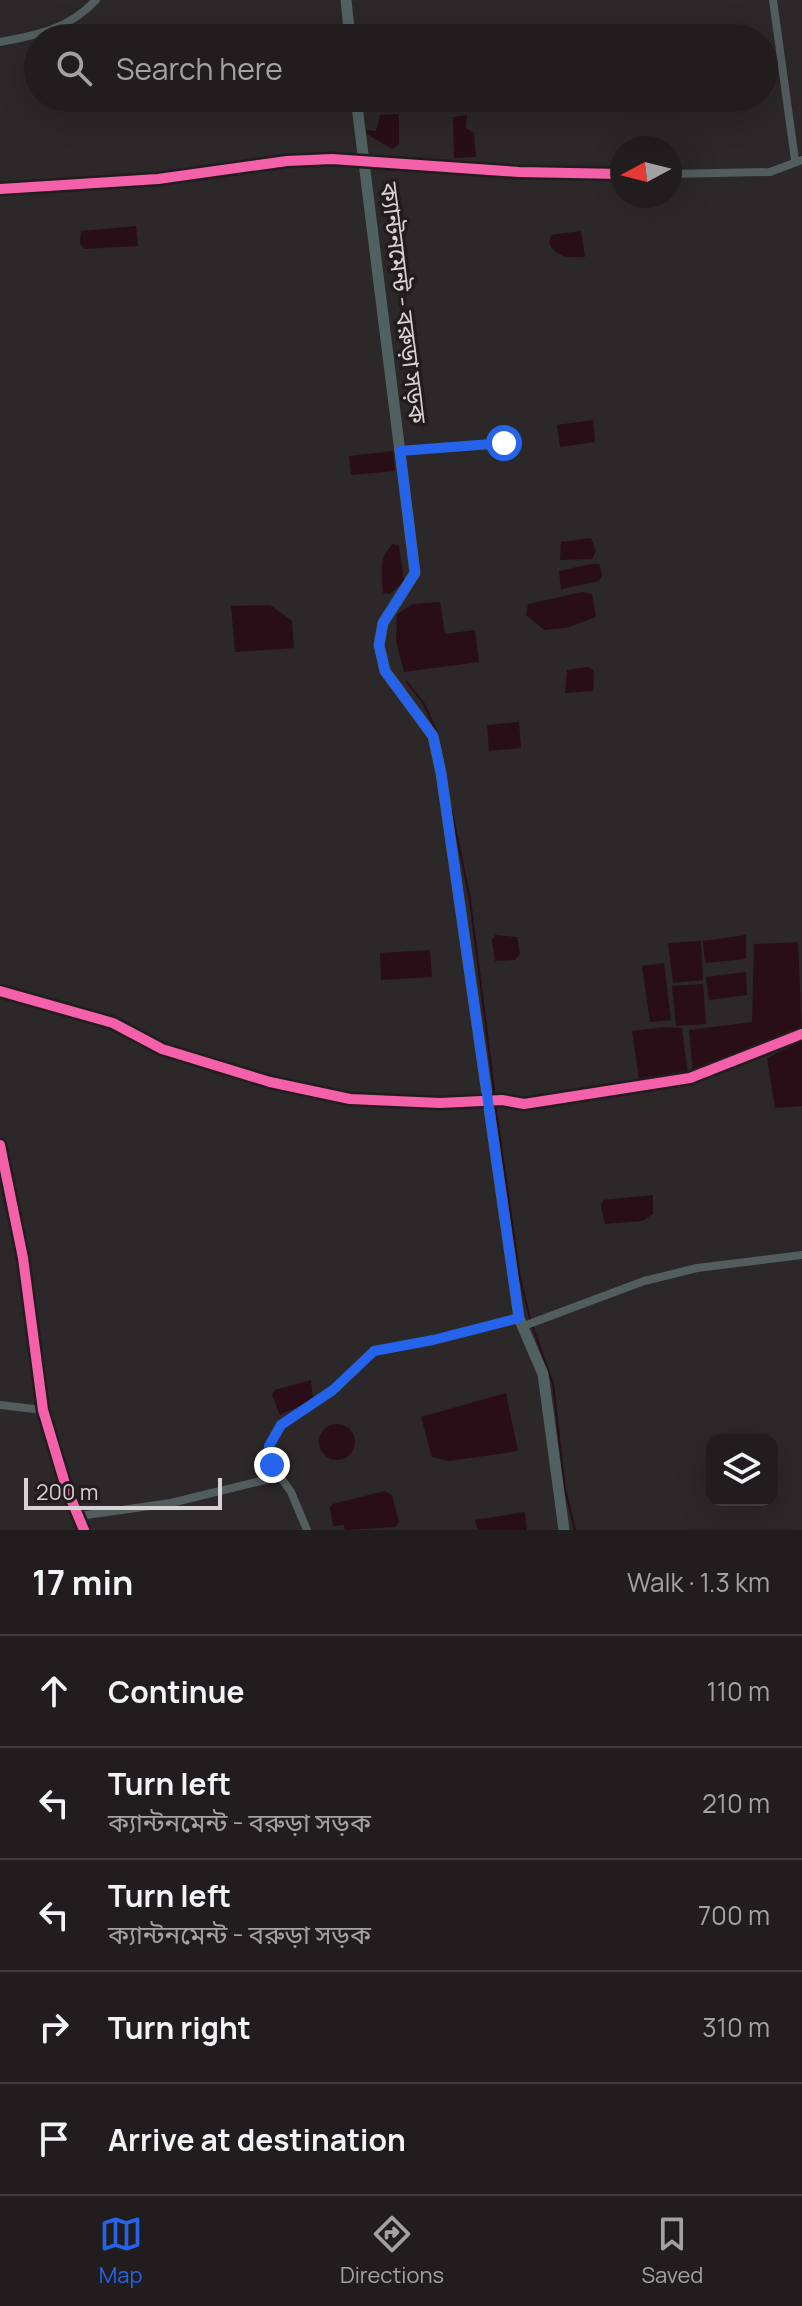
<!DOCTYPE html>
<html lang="en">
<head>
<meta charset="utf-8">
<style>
	body { margin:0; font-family:Manrope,"Noto Sans Bengali",sans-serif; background:#292627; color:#f1f3f6 }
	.controls { position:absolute; right:24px; bottom:24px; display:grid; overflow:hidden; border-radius:16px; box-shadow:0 8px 32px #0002 }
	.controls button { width:72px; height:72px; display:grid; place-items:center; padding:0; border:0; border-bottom:2px solid #3e3b3c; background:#211d1e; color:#f1f3f6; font:40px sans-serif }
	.compass { position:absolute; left:610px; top:136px; width:72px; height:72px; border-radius:50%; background:#211d1e; box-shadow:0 8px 32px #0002; rotate:263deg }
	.scale { position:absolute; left:24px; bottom:20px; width:198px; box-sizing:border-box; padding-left:8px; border:4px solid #d6d1d2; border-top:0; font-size:22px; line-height:28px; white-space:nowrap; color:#d6d1d2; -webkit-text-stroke:6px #231c1e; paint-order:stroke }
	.stop { position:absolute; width:24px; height:24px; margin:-18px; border:6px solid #2563eb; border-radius:50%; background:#fff }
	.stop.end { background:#2563eb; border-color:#fff; box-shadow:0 2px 8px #0008 }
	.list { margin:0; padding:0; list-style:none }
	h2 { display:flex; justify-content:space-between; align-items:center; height:104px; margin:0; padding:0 32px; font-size:34px }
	h2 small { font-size:26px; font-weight:400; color:#a2a2a4 }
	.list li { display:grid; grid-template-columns:52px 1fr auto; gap:24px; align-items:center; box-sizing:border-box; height:112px; padding:0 32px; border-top:2px solid #3e3b3c }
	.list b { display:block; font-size:30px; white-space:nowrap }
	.list p { margin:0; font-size:26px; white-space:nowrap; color:#a2a2a4 }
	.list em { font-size:26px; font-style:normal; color:#a2a2a4 }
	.icon { flex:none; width:44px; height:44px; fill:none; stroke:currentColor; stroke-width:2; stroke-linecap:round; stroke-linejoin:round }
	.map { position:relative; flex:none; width:802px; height:1530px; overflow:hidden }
	.search { position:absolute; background:#211d1e; box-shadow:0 8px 32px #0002; left:24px; right:24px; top:24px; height:88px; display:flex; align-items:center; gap:20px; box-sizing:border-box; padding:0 28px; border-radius:44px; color:#a2a2a4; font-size:30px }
	.sheet { height:664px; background:#211d1e }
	nav { display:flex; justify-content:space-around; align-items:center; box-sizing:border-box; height:112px; border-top:2px solid #3e3b3c; background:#211d1e; font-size:22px; color:#a2a2a4 }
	nav a { display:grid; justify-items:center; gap:4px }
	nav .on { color:#2563eb }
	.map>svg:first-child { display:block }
	.water { fill:#290e17 }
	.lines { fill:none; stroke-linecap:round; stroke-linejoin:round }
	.stream { stroke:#290e17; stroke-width:2 }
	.street { stroke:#525d5d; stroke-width:8 }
	.secondary { stroke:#516161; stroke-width:11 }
	.cycleway-casing { stroke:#231c1e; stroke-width:15 }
	.cycleway { stroke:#f560ab; stroke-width:10 }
	.route { stroke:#2563eb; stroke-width:10 }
	.labels { text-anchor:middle; stroke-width:7; stroke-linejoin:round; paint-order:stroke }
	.street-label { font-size:24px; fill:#d6d1d2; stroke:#231c1e }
</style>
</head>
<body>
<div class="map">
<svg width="802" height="1530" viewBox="0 0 802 1530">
	<rect width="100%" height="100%" fill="#2c2728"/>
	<path class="water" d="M399 114V144L392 149 367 134 366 130 376 131 380 115Z
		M467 115 466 128 474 133 476 157 454 158 453 117Z
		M136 226 138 246 84 249 80 243 81 231Z
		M581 231 585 257C570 258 556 258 549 243L551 235Z
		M593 420 595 442 560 447 557 425Z
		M393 451 395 471 351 475 349 456Z
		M591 538 596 551 592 559 560 560 561 542Z
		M393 544 399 546 404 581 390 594 383 593C382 575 378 556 393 544Z
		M591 564H599L602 575 599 581 561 589 559 571Z
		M582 592 592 594 596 617 566 628 544 630 526 615 528 604Z
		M440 602 445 634 475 630 479 662 404 672 396 641 397 614 413 604Z
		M270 605 292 621 294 648 235 652 231 606Z
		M588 667 594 670 593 691 565 693 567 670Z
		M519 722 521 748 489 751 487 725Z
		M495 935 517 937 520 954 515 960 495 961 492 940Z
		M746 935V959L705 963 703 941Z
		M701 941 703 980 673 983 668 943Z
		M798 942 802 1033 693 1073 689 1030 752 1022 754 944Z
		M430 950 432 977 381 980 380 953Z
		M664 963 671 1020 650 1022 642 966Z
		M746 972 747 995 709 1000 706 977Z
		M703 984 706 1024 676 1026 672 986Z
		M664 1027 682 1028 688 1076 639 1079 632 1031Z
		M802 1041V1106L775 1108 767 1058Z
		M653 1195V1214L642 1221 605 1224 601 1205 603 1200Z
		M311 1380 313 1400 280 1415 272 1395 275 1390Z
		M506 1393 518 1451 449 1461 432 1457 421 1417Z
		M319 1442a18 18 0 1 1 36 0a18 18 0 1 1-36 0Z
		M385 1491 392 1495 399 1522 395 1527 345 1530 344 1525 333 1526 330 1507 333 1504Z
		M525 1512 527 1530H478L475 1520Z"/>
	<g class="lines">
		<path class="stream" d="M407 682 424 704 438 735
			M452 812 470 900 495 1098
			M495 1104 520 1278 530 1319
			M532 1325 553 1384 565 1489 575 1530"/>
		<path class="street" d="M773 0 795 160
			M0 42C38 35 69 29 96 0
			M670 174 770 172 802 160
			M0 189 158 179 287 161 332 159 519 172 622 174
			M400 451 504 443
			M0 991 113 1023 162 1049 270 1082 350 1099 440 1103 502 1100 524 1104 690 1078 802 1034
			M0 1145 23 1258 43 1410 66 1487 84 1530
			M521 1327 644 1281 697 1268 802 1255
			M0 1405 43 1410
			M79 1516 171 1503 277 1477
			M307 1530 291 1492 272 1465 269 1446 281 1425 333 1390 374 1351 433 1340 519 1318"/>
		<path class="secondary" d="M346 0 350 38
			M356 98 415 573 383 623 379 645 385 671 433 736 441 773 519 1318 543 1374 564 1530"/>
		<defs>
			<path id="cycleway" d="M0 189 158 179 287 161 332 159 519 172 622 174
				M0 991 113 1023 162 1049 270 1082 350 1099 440 1103 502 1100 524 1104 690 1078 802 1034
				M0 1145 23 1258 43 1410 66 1487 84 1530"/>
		</defs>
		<use href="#cycleway" class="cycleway-casing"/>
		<use href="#cycleway" class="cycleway"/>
	</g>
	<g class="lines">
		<path class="route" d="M272 1465 269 1446 281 1425 333 1390 374 1351 433 1340 519 1318 441 773 433 736 385 671 379 645 383 623 415 573 400 451 504 443"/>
	</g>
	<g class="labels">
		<g class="street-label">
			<text transform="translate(403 303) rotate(83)" y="8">ক্যান্টনমেন্ট - বরুড়া সড়ক</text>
		</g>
	</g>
</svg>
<div class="controls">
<button><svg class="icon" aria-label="layers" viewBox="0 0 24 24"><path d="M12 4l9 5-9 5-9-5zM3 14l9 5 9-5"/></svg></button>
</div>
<svg class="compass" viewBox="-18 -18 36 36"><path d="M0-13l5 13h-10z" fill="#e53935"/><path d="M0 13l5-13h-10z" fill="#a2a2a4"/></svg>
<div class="scale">200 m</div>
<div class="stop" style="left:504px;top:443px"></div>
<div class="stop end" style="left:272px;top:1465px"></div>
<div class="search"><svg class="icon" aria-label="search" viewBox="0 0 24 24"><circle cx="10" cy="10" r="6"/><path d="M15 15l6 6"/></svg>Search here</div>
</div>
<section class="sheet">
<h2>17 min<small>Walk · 1.3 km</small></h2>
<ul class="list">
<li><svg class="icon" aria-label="ahead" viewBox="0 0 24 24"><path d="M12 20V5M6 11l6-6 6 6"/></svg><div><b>Continue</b></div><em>110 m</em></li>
<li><svg class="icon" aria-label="left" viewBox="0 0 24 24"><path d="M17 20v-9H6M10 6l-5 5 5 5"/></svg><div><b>Turn left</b><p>ক্যান্টনমেন্ট - বরুড়া সড়ক</p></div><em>210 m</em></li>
<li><svg class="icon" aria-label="left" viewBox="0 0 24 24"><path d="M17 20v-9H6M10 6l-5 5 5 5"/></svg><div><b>Turn left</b><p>ক্যান্টনমেন্ট - বরুড়া সড়ক</p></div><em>700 m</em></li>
<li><svg class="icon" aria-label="right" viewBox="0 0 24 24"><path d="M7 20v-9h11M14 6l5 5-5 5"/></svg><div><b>Turn right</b></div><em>310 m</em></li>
<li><svg class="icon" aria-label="arrive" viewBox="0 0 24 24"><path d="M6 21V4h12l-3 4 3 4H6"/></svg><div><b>Arrive at destination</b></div></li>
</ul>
</section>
<nav>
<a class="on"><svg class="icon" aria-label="map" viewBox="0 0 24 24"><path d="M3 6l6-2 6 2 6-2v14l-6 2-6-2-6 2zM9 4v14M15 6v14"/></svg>Map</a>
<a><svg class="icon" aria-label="directions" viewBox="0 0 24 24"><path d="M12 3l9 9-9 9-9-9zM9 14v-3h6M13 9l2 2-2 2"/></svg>Directions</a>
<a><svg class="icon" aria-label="saved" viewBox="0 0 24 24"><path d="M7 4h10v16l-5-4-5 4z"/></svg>Saved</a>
</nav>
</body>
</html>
